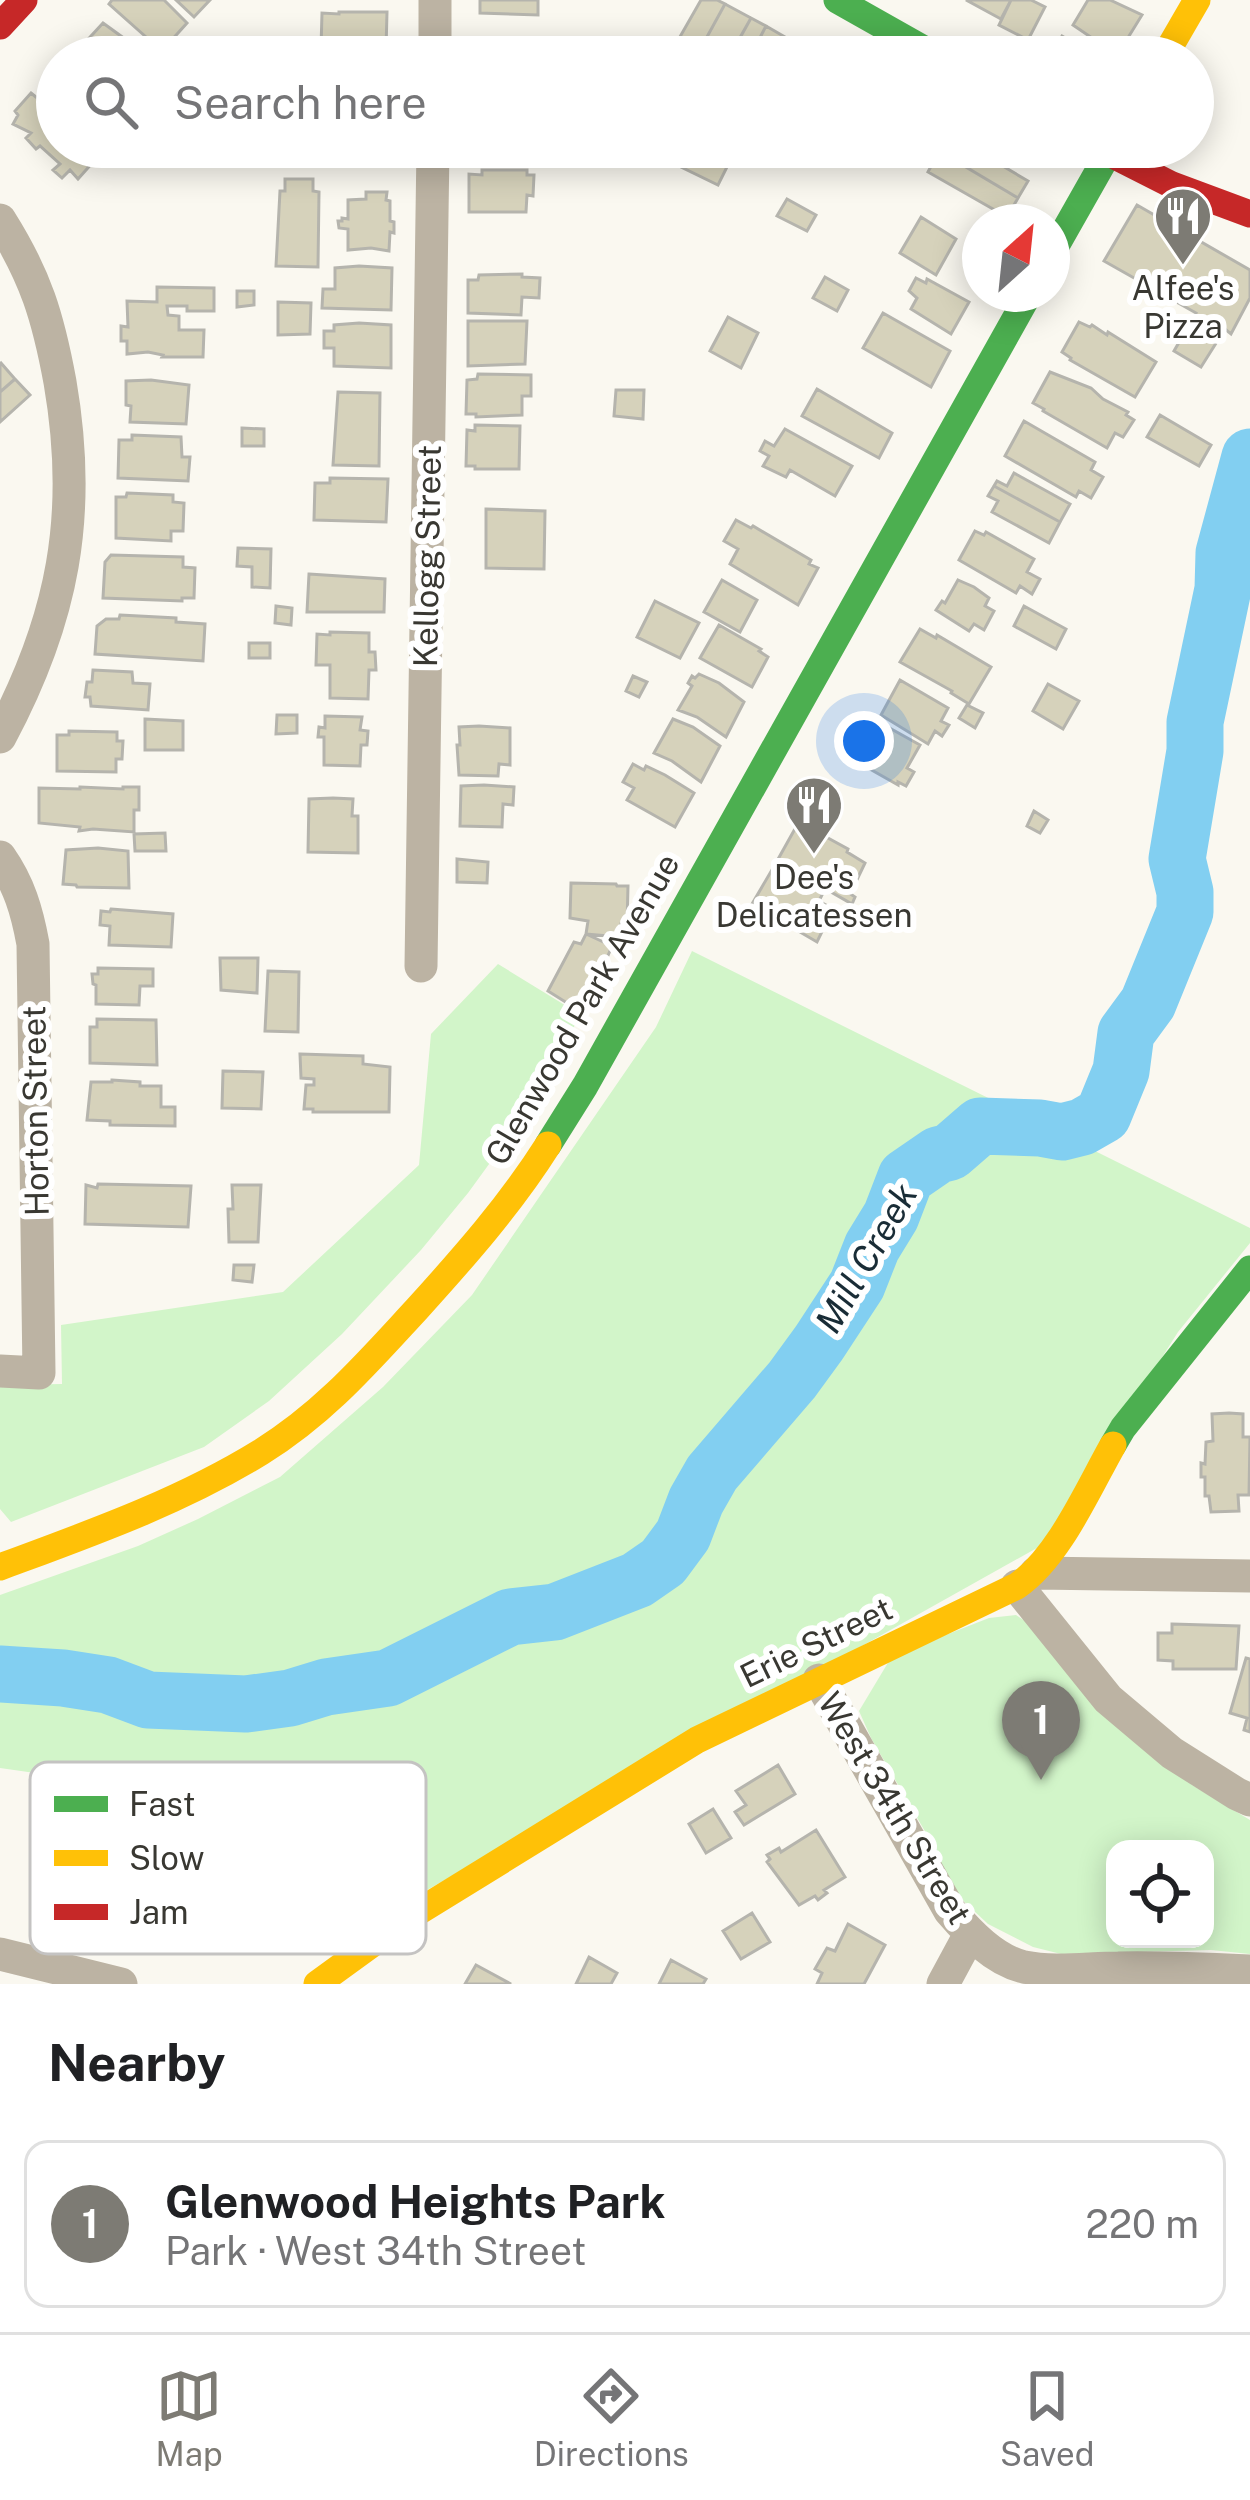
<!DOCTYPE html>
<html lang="en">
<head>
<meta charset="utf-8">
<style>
	body { margin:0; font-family:"Public Sans",sans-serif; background:#f2f2f2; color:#202124 }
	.controls { position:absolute; right:36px; bottom:36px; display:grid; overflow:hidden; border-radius:24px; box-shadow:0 6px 30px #0003 }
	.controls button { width:108px; height:108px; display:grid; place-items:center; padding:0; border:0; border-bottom:3px solid #e0e0e0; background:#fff; color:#202124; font:60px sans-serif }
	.compass { position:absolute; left:962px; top:204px; width:108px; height:108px; border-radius:50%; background:#fff; box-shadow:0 6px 30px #0003; rotate:27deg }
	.you { position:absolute; left:864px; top:741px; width:42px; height:42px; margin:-30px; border:9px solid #fff; border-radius:50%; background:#1a73e8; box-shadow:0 0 0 18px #1a73e833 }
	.badge { display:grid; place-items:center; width:78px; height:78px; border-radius:50%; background:#7d7b74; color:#fff; font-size:39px; font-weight:700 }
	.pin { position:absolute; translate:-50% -99px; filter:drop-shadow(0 3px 6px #0008) }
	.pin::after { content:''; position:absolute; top:63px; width:42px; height:36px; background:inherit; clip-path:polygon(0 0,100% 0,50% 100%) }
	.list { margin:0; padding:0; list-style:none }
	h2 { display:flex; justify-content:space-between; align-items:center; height:156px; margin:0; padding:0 48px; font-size:51px }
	h2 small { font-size:39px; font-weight:400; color:#757577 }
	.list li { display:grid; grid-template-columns:78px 1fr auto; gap:36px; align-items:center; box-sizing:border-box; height:168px; margin:0 24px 24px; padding:0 24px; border:3px solid #e0e0e0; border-radius:24px }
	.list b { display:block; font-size:45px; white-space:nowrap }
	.list p { margin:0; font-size:39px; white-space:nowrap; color:#757577 }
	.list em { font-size:39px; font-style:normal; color:#757577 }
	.icon { flex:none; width:66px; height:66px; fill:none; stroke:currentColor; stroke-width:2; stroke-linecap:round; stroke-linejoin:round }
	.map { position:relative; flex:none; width:1250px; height:1984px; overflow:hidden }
	.search { position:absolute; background:#fff; box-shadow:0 6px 30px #0003; left:36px; right:36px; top:36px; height:132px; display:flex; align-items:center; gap:30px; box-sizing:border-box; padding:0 42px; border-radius:66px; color:#757577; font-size:45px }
	.sheet { height:348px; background:#fff }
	nav { display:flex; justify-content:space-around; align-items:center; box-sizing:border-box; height:168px; border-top:3px solid #e0e0e0; background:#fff; font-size:33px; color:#757577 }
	nav a { display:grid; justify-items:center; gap:6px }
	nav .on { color:#7d7b74 }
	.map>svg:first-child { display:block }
	.green { fill:#d2f5c9; fill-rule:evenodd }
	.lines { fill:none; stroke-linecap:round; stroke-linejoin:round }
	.river { stroke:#82cff1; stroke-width:57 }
	.building { fill:#d6d2bb; stroke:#b5b4ad; stroke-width:3 }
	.street { stroke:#bcb3a3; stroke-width:33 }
	.fast { stroke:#4caf50; stroke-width:27 }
	.slow { stroke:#ffc107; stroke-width:27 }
	.jam { stroke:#c62828; stroke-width:27 }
	.labels { text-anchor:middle; stroke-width:12; stroke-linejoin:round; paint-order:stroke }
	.poi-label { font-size:33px; fill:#393832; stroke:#fff }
	.street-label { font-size:33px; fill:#393832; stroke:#fff }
	.water-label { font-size:36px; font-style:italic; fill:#192c36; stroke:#fff }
	.key { fill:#fff; stroke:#c4c3c2; stroke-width:3 }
	.key-label { font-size:33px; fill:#393832 }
</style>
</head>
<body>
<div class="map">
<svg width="1250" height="1984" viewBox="0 0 1250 1984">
	<rect width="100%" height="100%" fill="#faf8f0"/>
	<path class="green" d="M692 951 1250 1228V1243L1178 1332 1044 1544 377 1918 231 1801 0 1768V1595L138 1546 198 1519 280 1477 383 1387 472 1295 656 1027Z
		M498 964 581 1015 508 1138 468 1193 421 1250 342 1334 269 1401 204 1447 11 1522 0 1509V1385L62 1384 61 1325 283 1292 419 1165 431 1034Z
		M1016 1615 1028 1623 1192 1785 1250 1820V1954L1211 1950 1061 1954 1033 1947 988 1924 957 1895 930 1840 871 1738 859 1711 892 1656 989 1618ZM1115 1849H1205V1939H1115Z"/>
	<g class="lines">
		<path class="river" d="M0 1674 63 1678 108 1685 148 1700 246 1704 290 1698 326 1687 388 1678 510 1617 555 1612 637 1580 663 1562 683 1535 696 1501 712 1473 792 1380 819 1343 857 1285 872 1247 891 1216 906 1177 938 1155 950 1152 980 1126 1040 1128 1062 1132 1082 1127 1103 1115 1121 1071 1126 1033 1148 1003 1185 912V892L1177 859 1195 751V722L1223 589 1224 553 1250 457"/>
	</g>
	<path class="building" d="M112 0H164L187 23 159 54 143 39 146 37 109 4Z
		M176 0H210L194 17Z
		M480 0H538V15L480 13Z
		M701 0H717L725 4 696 57H690L673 49Z
		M966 0H1011L1001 19Z
		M1011 0H1031L1045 7 1028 40 999 25Z
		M1088 0H1110L1142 15 1121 49 1092 38 1073 25Z
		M725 4 751 18 736 45 724 39 713 57H696Z
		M339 12H387L386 50 321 48 322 13 339 14Z
		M751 18 766 26 750 57H729Z
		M103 23 125 39 142 57H92L81 47Z
		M766 26 785 37 773 57H750Z
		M1062 36 1097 57H1050Z
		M31 93 47 106 49 103 57 109V147H97L102 152 78 179 70 170 62 178 53 170 60 164 40 146 36 149 26 138 31 133 13 124 18 115 15 111Z
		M302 147H381V152L317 148H314V155L307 154 306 148Z
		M473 147H528V159L507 157 473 160Z
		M687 147H707L731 159 718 185 679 166Z
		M942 147H983L1004 159 1001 165 1028 181 1018 198 939 151Z
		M939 151 1018 198 1007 217 928 172Z
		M482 170H527V175H534L533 196 527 195 526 212H469V174L482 175Z
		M285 179H313V191L319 192 318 267 276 266 280 191H285Z
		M366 192H387L386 200 390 201V221L394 222V233L390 232 389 251 371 248 348 250V229L339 228 338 221H342V218L348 219V200L366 199Z
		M787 199 816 215 807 231 777 216Z
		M1137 205 1250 270V298L1231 334 1225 329 1201 367 1174 351 1196 313 1104 261Z
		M921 217 956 239 936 275 900 253Z
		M359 266 392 268 391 310 322 308 323 289H335V268Z
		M522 274V277L540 278 539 298 522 297 521 315 468 313V280H478L479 275Z
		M825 277 848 290 837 311 813 298Z
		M916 278 926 283 927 279 969 302 951 334 911 309 917 298 909 291Z
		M157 287 214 288V311H187V306H167L168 315 179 316V330H204L203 357H162L163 355 148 352 127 354V341H121V326L128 327 127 301 157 302Z
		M237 291H254V305L237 307Z
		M278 302 311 303 310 334 278 335Z
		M883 313 950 351 931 387 863 348Z
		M728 317 758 333 741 368 710 351Z
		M468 321H527L525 364 468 366Z
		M1079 322 1090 327 1092 325 1107 335 1108 332 1156 362 1135 397 1070 360 1071 358 1062 352Z
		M359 323 391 325V368L334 366V348H324V331H334V325Z
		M1 363 15 379 0 392V364Z
		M1050 372 1091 388 1103 399 1128 412 1126 415 1134 420 1123 437 1115 433 1107 448 1043 411 1044 409 1033 403Z
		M478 374 531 375V396H522V415L476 417V414H466L467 380 477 379Z
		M15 379 30 395 0 422V392Z
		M151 380 189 385 186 424 130 422 131 406 126 405V381Z
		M817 389 892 433 879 458 802 416Z
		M616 390H644L643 419 614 416Z
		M338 392 380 393 379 466 333 465Z
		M1160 415 1211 445 1199 466 1147 437Z
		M1024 421 1095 462 1091 470 1103 477 1091 498 1079 491 1076 497 1005 456Z
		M475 425 520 426 519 469H475V466H466L467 430 475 431Z
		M242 428 264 429V446H242Z
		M785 429 852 466 835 496 790 470 786 477 763 466 769 456 760 451 765 441 774 446Z
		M132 435 181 437 182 457H190L188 481 118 478 119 440H132Z
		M1014 473 1070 504 1060 522 994 486 997 481 1007 486Z
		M330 478 388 479 386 522 314 520 315 483H330Z
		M994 486 1060 522 1049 543 992 512 998 501 988 496Z
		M127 493 173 495V502L184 503 183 531H171V541L116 538V497H126Z
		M486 509 545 511 544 569 486 568Z
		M736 520 751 528 753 526 811 560 809 564 818 568 798 605 730 564 738 549 724 541Z
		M975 531 984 535 986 532 1034 559 1027 572 1040 579 1032 594 1020 586 1016 593 959 560Z
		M238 548 271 549 270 588 252 587V567L237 566Z
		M111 555 183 557V567L195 568 194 598H182V601L103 598 105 562Z
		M309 574 385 579 384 612H307Z
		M722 580 757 600 740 632 704 612Z
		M958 580 974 587 989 598 985 606 994 611 984 630 974 624 969 631 936 610 942 601 945 603Z
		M655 601 699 623 680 658 637 637Z
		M276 606 292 608 291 625 275 623Z
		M1024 606 1066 629 1056 649 1014 626Z
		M120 615 176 618V622L205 624 203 661 95 654 97 626 106 619H119Z
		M719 625 761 649 759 651 768 657 752 687 700 658Z
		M920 629 936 638 937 635 991 667 969 704 951 693 952 691 900 662Z
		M330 632 369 633V652H375L376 670H369L368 699 330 698V665H316L317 634 330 635Z
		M249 643H270V658H249Z
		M93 670 132 672 133 683 150 684 148 710 91 706 90 697H85L87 682H92Z
		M699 674 719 683 744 702 726 737 697 717 678 710 692 686 688 683 692 676 695 678Z
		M633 676 647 682 639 697 626 691Z
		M900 680 948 708 941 721 949 725 942 736 935 731 928 744 881 715Z
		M1048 684 1079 701 1063 729 1033 711Z
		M967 705 983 713 975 728 959 718Z
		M277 715H297V733L276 734Z
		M325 716 362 717 360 730 368 731 367 745H361L360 766 324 765V737H318L319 727 325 728Z
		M145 719 183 721V750H145Z
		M673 719 693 727 720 746 701 782 672 761 654 753Z
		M864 720 874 726 877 721 920 745 907 768 914 772 906 786 898 782V785L854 760 856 758 845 752Z
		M479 726 510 728V765L499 764 498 776 459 775 457 745H460L459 727Z
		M69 731 117 732V741H123L122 759H116V772L57 771V735H69Z
		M633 764 644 770 646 766 665 775 694 793 675 827 627 800 634 788 623 782Z
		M484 785 514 787 513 805 503 804 502 827 460 826 461 786Z
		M80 787 123 789V787H139V810H134V832L93 829 79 831 80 827 39 823V788L80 789Z
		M333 798 353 799 352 816H358V853L308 852 309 799Z
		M1034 811 1048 820 1040 833 1027 826Z
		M806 826 848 849 847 852 865 863 855 884 838 874 833 882 855 897 852 904 777 861 796 827 804 831Z
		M165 833 166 851H135L134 834Z
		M98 848 128 851 129 888 77 887 76 885 63 884 66 850Z
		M457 859 488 862 487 883 457 882Z
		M773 868 781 871 783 869 824 891 819 901 833 909 817 942 752 904Z
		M571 883 616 884 617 886H628L627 925 621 924 620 937 586 934 588 921 570 918Z
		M111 909 173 914 171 947 109 945 110 926 100 925 101 911 110 912Z
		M586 934 612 946 604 965 600 963 592 977 597 980 589 992 585 990 575 1008 548 991 574 942 581 944Z
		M220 958H258L257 993 221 990Z
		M98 968 153 969V986H140L139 1005 96 1004V985L93 984 92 974H98Z
		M268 971 299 972 298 1032 265 1031Z
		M97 1019 156 1020 157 1065 90 1063V1027H97Z
		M300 1054 363 1056V1064L390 1067 389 1112H313V1109H304L306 1085H314V1079L301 1078Z
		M223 1071 263 1072 261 1109 222 1108Z
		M112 1080 140 1082V1086H161V1107H175V1126L110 1125V1121L87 1120 91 1082H112Z
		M98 1184 191 1186 188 1227 85 1224 86 1185 97 1188Z
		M232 1185H261L258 1242H229L228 1209H233Z
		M234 1265H254L252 1282 233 1280Z
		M1229 1413 1243 1414V1437H1250L1249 1495H1238L1239 1511 1211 1512 1209 1496H1205V1477H1201V1463L1205 1464 1206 1442 1213 1441 1212 1414Z
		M1172 1624 1239 1626 1236 1669H1173V1661L1158 1660V1633H1172Z
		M1246 1658 1250 1659V1732L1244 1730 1247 1718 1230 1713Z
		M778 1765 795 1794 744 1825 735 1812 746 1805 736 1791Z
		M713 1809 731 1838 706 1853 689 1824Z
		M816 1830 845 1877 824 1890 827 1893 818 1900 815 1896 799 1905 767 1862 770 1859 767 1855 779 1848 781 1852Z
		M752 1913 770 1942 741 1959 723 1931Z
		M848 1924 885 1945 864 1984H817L822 1973 815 1969 827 1948 835 1951Z
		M589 1957 617 1973 611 1984H576Z
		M671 1960 706 1979 703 1984H659Z
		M476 1965 511 1984H465Z"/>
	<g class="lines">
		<path class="street" d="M435 57V0
			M0 220C36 277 48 317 60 382 83 515 63 619 0 737
			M0 857C19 884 27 911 33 944L39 1373 0 1371
			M421 966 433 147
			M1036 1573 1250 1576
			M1017 1586 1108 1699 1172 1753 1237 1794 1250 1800
			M819 1680 950 1911C969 1933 994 1960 1024 1967 1054 1973 1088 1968 1118 1968 1162 1967 1206 1969 1250 1971
			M0 1954 121 1984
			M943 1984 970 1934"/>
		<path class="fast" d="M837 0 938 57
			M1052 253 1112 147
			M548 1145 585 1086 1029 294
			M1113 1445 1123 1428 1250 1269"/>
		<path class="slow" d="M1164 57 1197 0
			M0 1567C89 1534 180 1502 261 1452 324 1413 367 1363 416 1310 464 1257 510 1205 548 1145
			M317 1984 405 1920 697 1740 1017 1586C1059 1557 1088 1489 1113 1445"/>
		<path class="jam" d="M0 26 24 0
			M1097 147 1172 185 1250 214"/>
	</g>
	<defs>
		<symbol id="restaurant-pin" viewBox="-11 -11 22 30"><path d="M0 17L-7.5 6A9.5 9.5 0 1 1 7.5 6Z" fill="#7d7b74" stroke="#fff"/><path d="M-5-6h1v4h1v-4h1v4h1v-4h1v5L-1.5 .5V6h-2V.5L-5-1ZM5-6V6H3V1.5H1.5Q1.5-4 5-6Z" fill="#fff"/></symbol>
	</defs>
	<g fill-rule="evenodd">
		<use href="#restaurant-pin" x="1150" y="183" width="66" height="90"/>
		<use href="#restaurant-pin" x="781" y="772" width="66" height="90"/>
	</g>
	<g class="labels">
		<g class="poi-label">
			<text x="1183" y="300">Alfee's<tspan x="1183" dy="38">Pizza</tspan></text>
			<text x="814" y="889">Dee's<tspan x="814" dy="38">Delicatessen</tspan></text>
		</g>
		<g class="street-label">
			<text transform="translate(427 556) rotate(-89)" y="12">Kellogg Street</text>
			<text transform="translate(582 1009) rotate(-60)" y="12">Glenwood Park Avenue</text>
			<text transform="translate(35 1111) rotate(-91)" y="12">Horton Street</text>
			<text transform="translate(816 1642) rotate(-26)" y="12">Erie Street</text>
			<text transform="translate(895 1808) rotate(59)" y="12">West 34th Street</text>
		</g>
		<g class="water-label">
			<text transform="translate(866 1258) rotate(-60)" y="13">Mill Creek</text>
		</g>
	</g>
	<rect x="30" y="1762" width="396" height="192" rx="18" class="key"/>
	<rect x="54" y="1796" width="54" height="16" fill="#4caf50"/>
	<rect x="54" y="1850" width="54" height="16" fill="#ffc107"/>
	<rect x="54" y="1904" width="54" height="16" fill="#c62828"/>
	<g class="key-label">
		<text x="129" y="1816">Fast</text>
		<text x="129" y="1870">Slow</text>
		<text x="129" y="1924">Jam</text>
	</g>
</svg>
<div class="controls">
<button><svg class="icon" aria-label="locate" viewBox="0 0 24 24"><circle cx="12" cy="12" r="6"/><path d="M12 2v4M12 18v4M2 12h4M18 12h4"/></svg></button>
</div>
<svg class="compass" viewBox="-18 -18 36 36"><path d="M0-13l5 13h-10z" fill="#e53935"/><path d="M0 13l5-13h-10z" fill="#757577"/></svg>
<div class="you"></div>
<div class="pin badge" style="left:1041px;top:1780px">1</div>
<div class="search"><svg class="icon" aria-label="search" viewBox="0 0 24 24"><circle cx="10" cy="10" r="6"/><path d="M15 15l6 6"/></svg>Search here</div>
</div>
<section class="sheet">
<h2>Nearby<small></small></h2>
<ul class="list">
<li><span class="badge">1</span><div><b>Glenwood Heights Park</b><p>Park · West 34th Street</p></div><em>220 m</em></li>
</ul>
</section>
<nav>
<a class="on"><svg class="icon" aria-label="map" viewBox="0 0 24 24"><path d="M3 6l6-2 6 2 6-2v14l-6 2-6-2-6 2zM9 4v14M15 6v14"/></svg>Map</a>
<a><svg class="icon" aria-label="directions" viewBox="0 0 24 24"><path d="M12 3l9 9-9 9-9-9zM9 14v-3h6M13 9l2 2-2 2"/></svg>Directions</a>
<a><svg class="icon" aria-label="saved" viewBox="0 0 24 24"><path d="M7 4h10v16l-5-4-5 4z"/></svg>Saved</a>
</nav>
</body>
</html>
